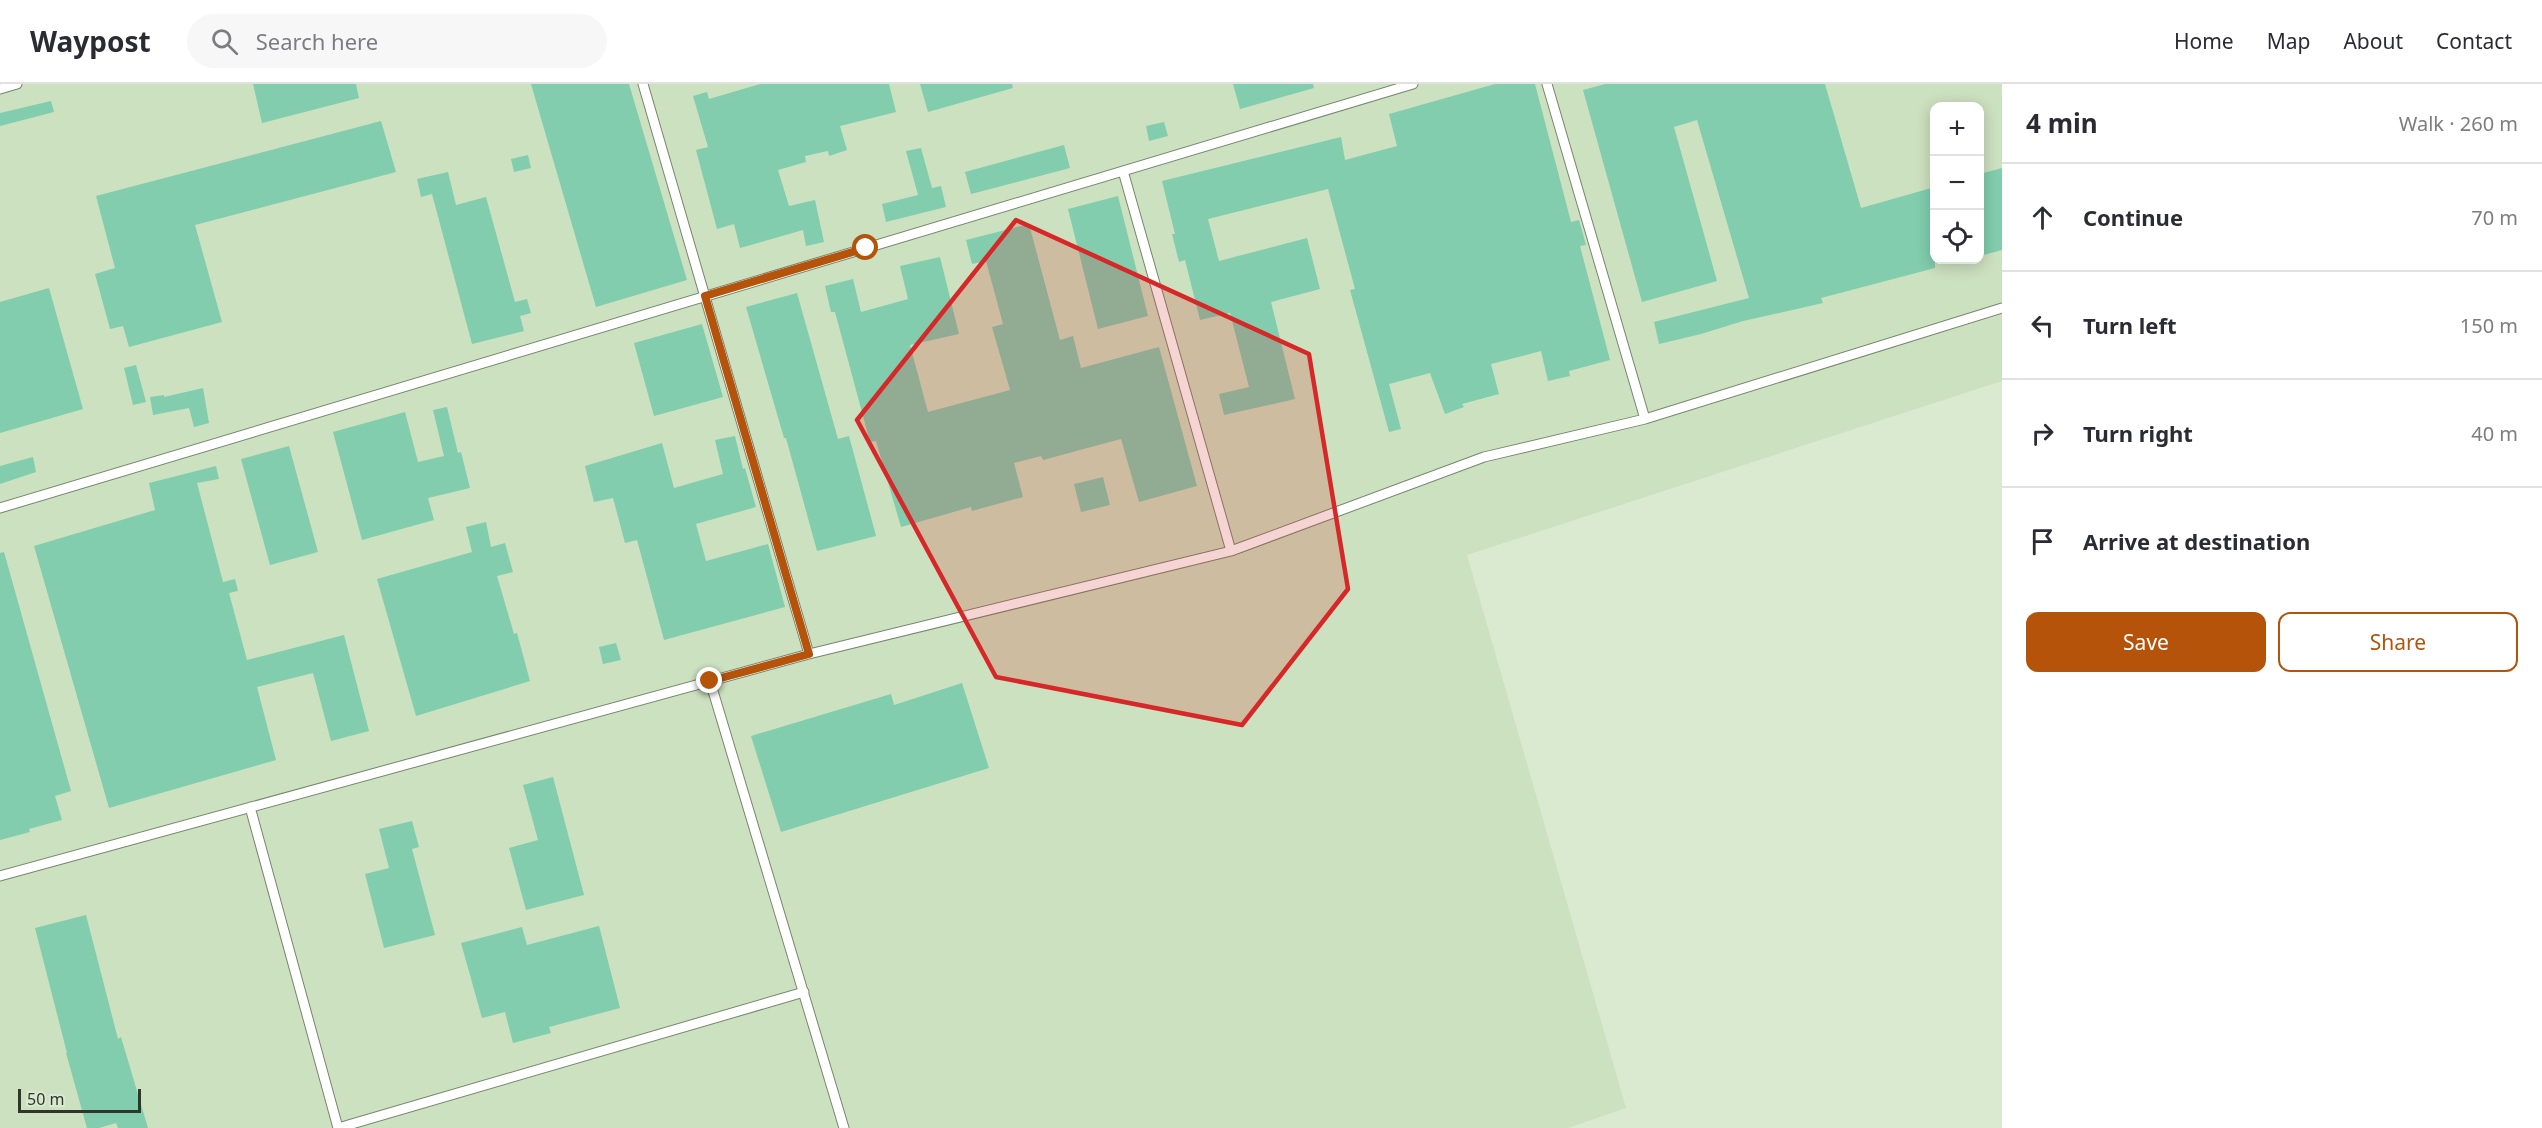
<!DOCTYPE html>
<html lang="en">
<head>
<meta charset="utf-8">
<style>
	body { margin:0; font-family:"Noto Sans",sans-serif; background:#f7f7f7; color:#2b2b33 }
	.controls { position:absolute; right:18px; top:18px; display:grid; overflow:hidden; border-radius:12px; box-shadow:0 3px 15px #0003 }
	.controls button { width:54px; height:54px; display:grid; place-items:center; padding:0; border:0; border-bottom:2px solid #e1e1e2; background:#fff; color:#2b2b33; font:30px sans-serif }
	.scale { position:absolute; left:18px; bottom:15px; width:123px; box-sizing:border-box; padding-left:6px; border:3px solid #30362c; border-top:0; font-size:16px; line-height:21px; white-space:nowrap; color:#30362c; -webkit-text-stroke:4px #d9ead0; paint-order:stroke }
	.stop { position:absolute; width:18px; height:18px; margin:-14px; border:4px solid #b45309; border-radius:50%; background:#fff }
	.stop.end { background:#b45309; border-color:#fff; box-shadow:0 2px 6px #0008 }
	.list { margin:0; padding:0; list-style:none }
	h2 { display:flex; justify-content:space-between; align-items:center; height:78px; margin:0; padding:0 24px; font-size:26px }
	h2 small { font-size:20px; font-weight:400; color:#7c7c81 }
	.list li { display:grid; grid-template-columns:39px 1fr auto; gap:18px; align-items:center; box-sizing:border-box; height:108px; padding:0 24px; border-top:2px solid #e1e1e2 }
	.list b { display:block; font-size:22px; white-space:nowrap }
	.list em { font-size:20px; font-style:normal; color:#7c7c81 }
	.actions { display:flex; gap:12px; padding:18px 24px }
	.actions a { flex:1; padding:14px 0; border:2px solid #b45309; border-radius:12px; text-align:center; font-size:21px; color:#b45309 }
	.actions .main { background:#b45309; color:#fff }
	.icon { flex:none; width:33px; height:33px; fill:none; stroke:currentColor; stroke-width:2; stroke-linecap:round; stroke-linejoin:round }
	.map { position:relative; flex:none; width:2002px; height:1044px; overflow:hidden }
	header { display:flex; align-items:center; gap:36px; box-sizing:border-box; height:84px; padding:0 30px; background:#fff; border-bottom:2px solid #e1e1e2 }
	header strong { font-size:28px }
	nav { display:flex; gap:33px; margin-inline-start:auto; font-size:21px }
	.search { width:420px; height:54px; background:#f7f7f7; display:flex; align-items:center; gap:15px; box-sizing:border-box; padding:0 21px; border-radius:33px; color:#7c7c81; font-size:22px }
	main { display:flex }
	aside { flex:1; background:#fff }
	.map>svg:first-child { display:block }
	.built { fill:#cce1c0; fill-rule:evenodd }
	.building { fill:#81cdae }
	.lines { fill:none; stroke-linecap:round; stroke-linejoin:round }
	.service-casing { stroke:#77866e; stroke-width:11 }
	.service { stroke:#fff; stroke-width:9 }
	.route { stroke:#b45309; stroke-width:8 }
	.marked { fill:#d62828; fill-opacity:0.2; stroke:#d62828; stroke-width:4.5; stroke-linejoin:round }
</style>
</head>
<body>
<header>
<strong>Waypost</strong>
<div class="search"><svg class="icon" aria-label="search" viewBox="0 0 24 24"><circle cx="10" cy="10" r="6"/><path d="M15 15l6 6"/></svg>Search here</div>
<nav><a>Home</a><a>Map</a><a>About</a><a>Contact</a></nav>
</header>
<main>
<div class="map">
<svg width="2002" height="1044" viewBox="0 0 2002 1044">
	<rect width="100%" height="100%" fill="#d9ead0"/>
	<path class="built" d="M0 0H2002V297L1467 471 1626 1024 1568 1044H0ZM1934 22H1980V176H1934Z"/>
	<path class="building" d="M253 0H356L359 14 262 39Z
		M531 0H629L687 196 596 223Z
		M760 0H889L896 28 840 42 847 66 829 72 828 67 805 72 806 78 778 86 789 122 815 116 824 158 806 162 803 146 740 164 734 140 717 145 696 66 708 63 693 12 707 8 709 15Z
		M920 0H1012L1013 4 928 28Z
		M1233 0H1313L1314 4 1240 25Z
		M1495 0H1535L1571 138 1579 136 1586 161 1580 162 1610 276 1569 287 1570 292 1548 297 1541 267 1491 280 1499 310 1462 320 1464 323 1445 330 1430 289 1389 300 1401 345 1389 348 1350 206 1355 205 1328 105 1208 135 1219 177 1307 154 1320 205 1271 218 1295 315 1224 331 1219 310 1249 303 1230 229 1200 236 1185 176 1179 178 1172 150H1175L1162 97 1341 53 1345 76 1397 62 1389 30Z
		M1605 0H1825L1861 124 1935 103V184L1821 214 1823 219 1743 237 1701 250 1659 260 1654 238 1749 214 1697 36 1674 43 1717 197 1642 218 1583 6Z
		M51 17 54 28 0 42V29Z
		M381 37 396 88 195 141 222 238 129 263 123 242 110 245 95 190 115 184 96 112Z
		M1164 38 1168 52 1149 57 1146 42Z
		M1064 61 1070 84 971 110 965 88Z
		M921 64 932 104 941 102 946 123 886 138 882 120 918 111 906 67Z
		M528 71 531 84 514 88 511 75Z
		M2002 84V166L1980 172V90Z
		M448 88 456 121 486 113 515 218 527 215 531 229 520 232 524 247 472 260 432 110 421 113 417 95Z
		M1118 112 1148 232 1098 245 1068 125Z
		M1029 140 1060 256 1073 252 1081 284 1159 263 1197 402 1139 418 1121 355 1043 376 1041 372 1014 379 1023 413 972 427 971 423 901 443 876 357 870 358 835 228H831L825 202 853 195 861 228 908 215 900 182 940 173 959 250 910 261 928 328 1010 306 992 243 1003 240 986 177 972 180 966 156Z
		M49 204 83 325 0 349V218Z
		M797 209 838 355 849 352 876 452 817 467 786 354H784L746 223Z
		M702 240 723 313 654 332 634 259Z
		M136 281 146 318 133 321 124 284Z
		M203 304 209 339 194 343 189 324 153 331 150 313 164 311V313Z
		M447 323 458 369 461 368 470 404 428 414 434 436 362 456 333 348 405 328 418 378 444 372 433 326Z
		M735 352 743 385 745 384 756 423 696 440 706 477 768 460 785 523 664 556 637 456 625 459 613 414 594 418 585 382 662 359 674 404 723 390 715 356Z
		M289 362 318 468 270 481 241 375Z
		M33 373 36 388 0 400V382Z
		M216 382 219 395 197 399 223 498 235 495 238 507 229 509 247 576 344 551 369 647 331 657 313 589 257 603 276 676 109 724 34 462 155 426 149 399Z
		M1103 393 1110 421 1081 428 1074 400Z
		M486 438 491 463 505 459 513 488 497 492 514 550 517 549 530 597 416 632 377 495 472 468 466 443Z
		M4 468 71 707 55 712 62 736 29 745 30 748 0 756V469Z
		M616 559 621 576 603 580 599 563Z
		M962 599 989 684 781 748 751 652 891 610 894 621Z
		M553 693 584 811 526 826 509 764 538 756 523 701Z
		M412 737 419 763 412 765 435 851 384 864 365 790 389 784 379 745Z
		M86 831 118 955 121 953 148 1044H118L116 1039 99 1044H87L66 969H67L35 844Z
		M599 842 620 924 549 943 551 949 513 959 505 928 482 934 461 859 522 843 527 861Z"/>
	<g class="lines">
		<defs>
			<path id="service" d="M643 0 809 570
				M1547 0 1645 335
				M0 5 17 0
				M1123 87 1231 467
				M0 424 1413 0
				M710 597 844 1044
				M250 723 338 1044
				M0 792 809 570 1231 467 1484 373 1645 335 2002 224
				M338 1044 804 908"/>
		</defs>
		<use href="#service" class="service-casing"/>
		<use href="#service" class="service"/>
	</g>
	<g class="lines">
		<path class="route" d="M710 597 809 570 705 212 866 164"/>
	</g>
	<path class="marked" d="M1016 136 1309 270 1348 505 1242 641 996 593 857 336Z"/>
</svg>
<div class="controls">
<button>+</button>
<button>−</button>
<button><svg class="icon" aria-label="locate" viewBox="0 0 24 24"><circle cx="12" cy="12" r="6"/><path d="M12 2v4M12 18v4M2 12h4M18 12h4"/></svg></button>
</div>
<div class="scale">50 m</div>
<div class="stop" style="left:866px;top:164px"></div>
<div class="stop end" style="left:710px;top:597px"></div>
</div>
<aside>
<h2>4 min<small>Walk · 260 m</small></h2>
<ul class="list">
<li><svg class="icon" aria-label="ahead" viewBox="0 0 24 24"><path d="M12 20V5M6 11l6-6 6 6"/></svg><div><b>Continue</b></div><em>70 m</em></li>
<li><svg class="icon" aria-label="left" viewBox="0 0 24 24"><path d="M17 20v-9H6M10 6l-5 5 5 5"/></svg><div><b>Turn left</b></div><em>150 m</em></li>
<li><svg class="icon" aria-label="right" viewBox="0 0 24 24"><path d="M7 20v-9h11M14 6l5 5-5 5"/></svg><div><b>Turn right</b></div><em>40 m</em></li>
<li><svg class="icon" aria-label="arrive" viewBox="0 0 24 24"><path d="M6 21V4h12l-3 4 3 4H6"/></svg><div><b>Arrive at destination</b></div></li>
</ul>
<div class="actions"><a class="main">Save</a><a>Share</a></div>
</aside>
</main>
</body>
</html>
